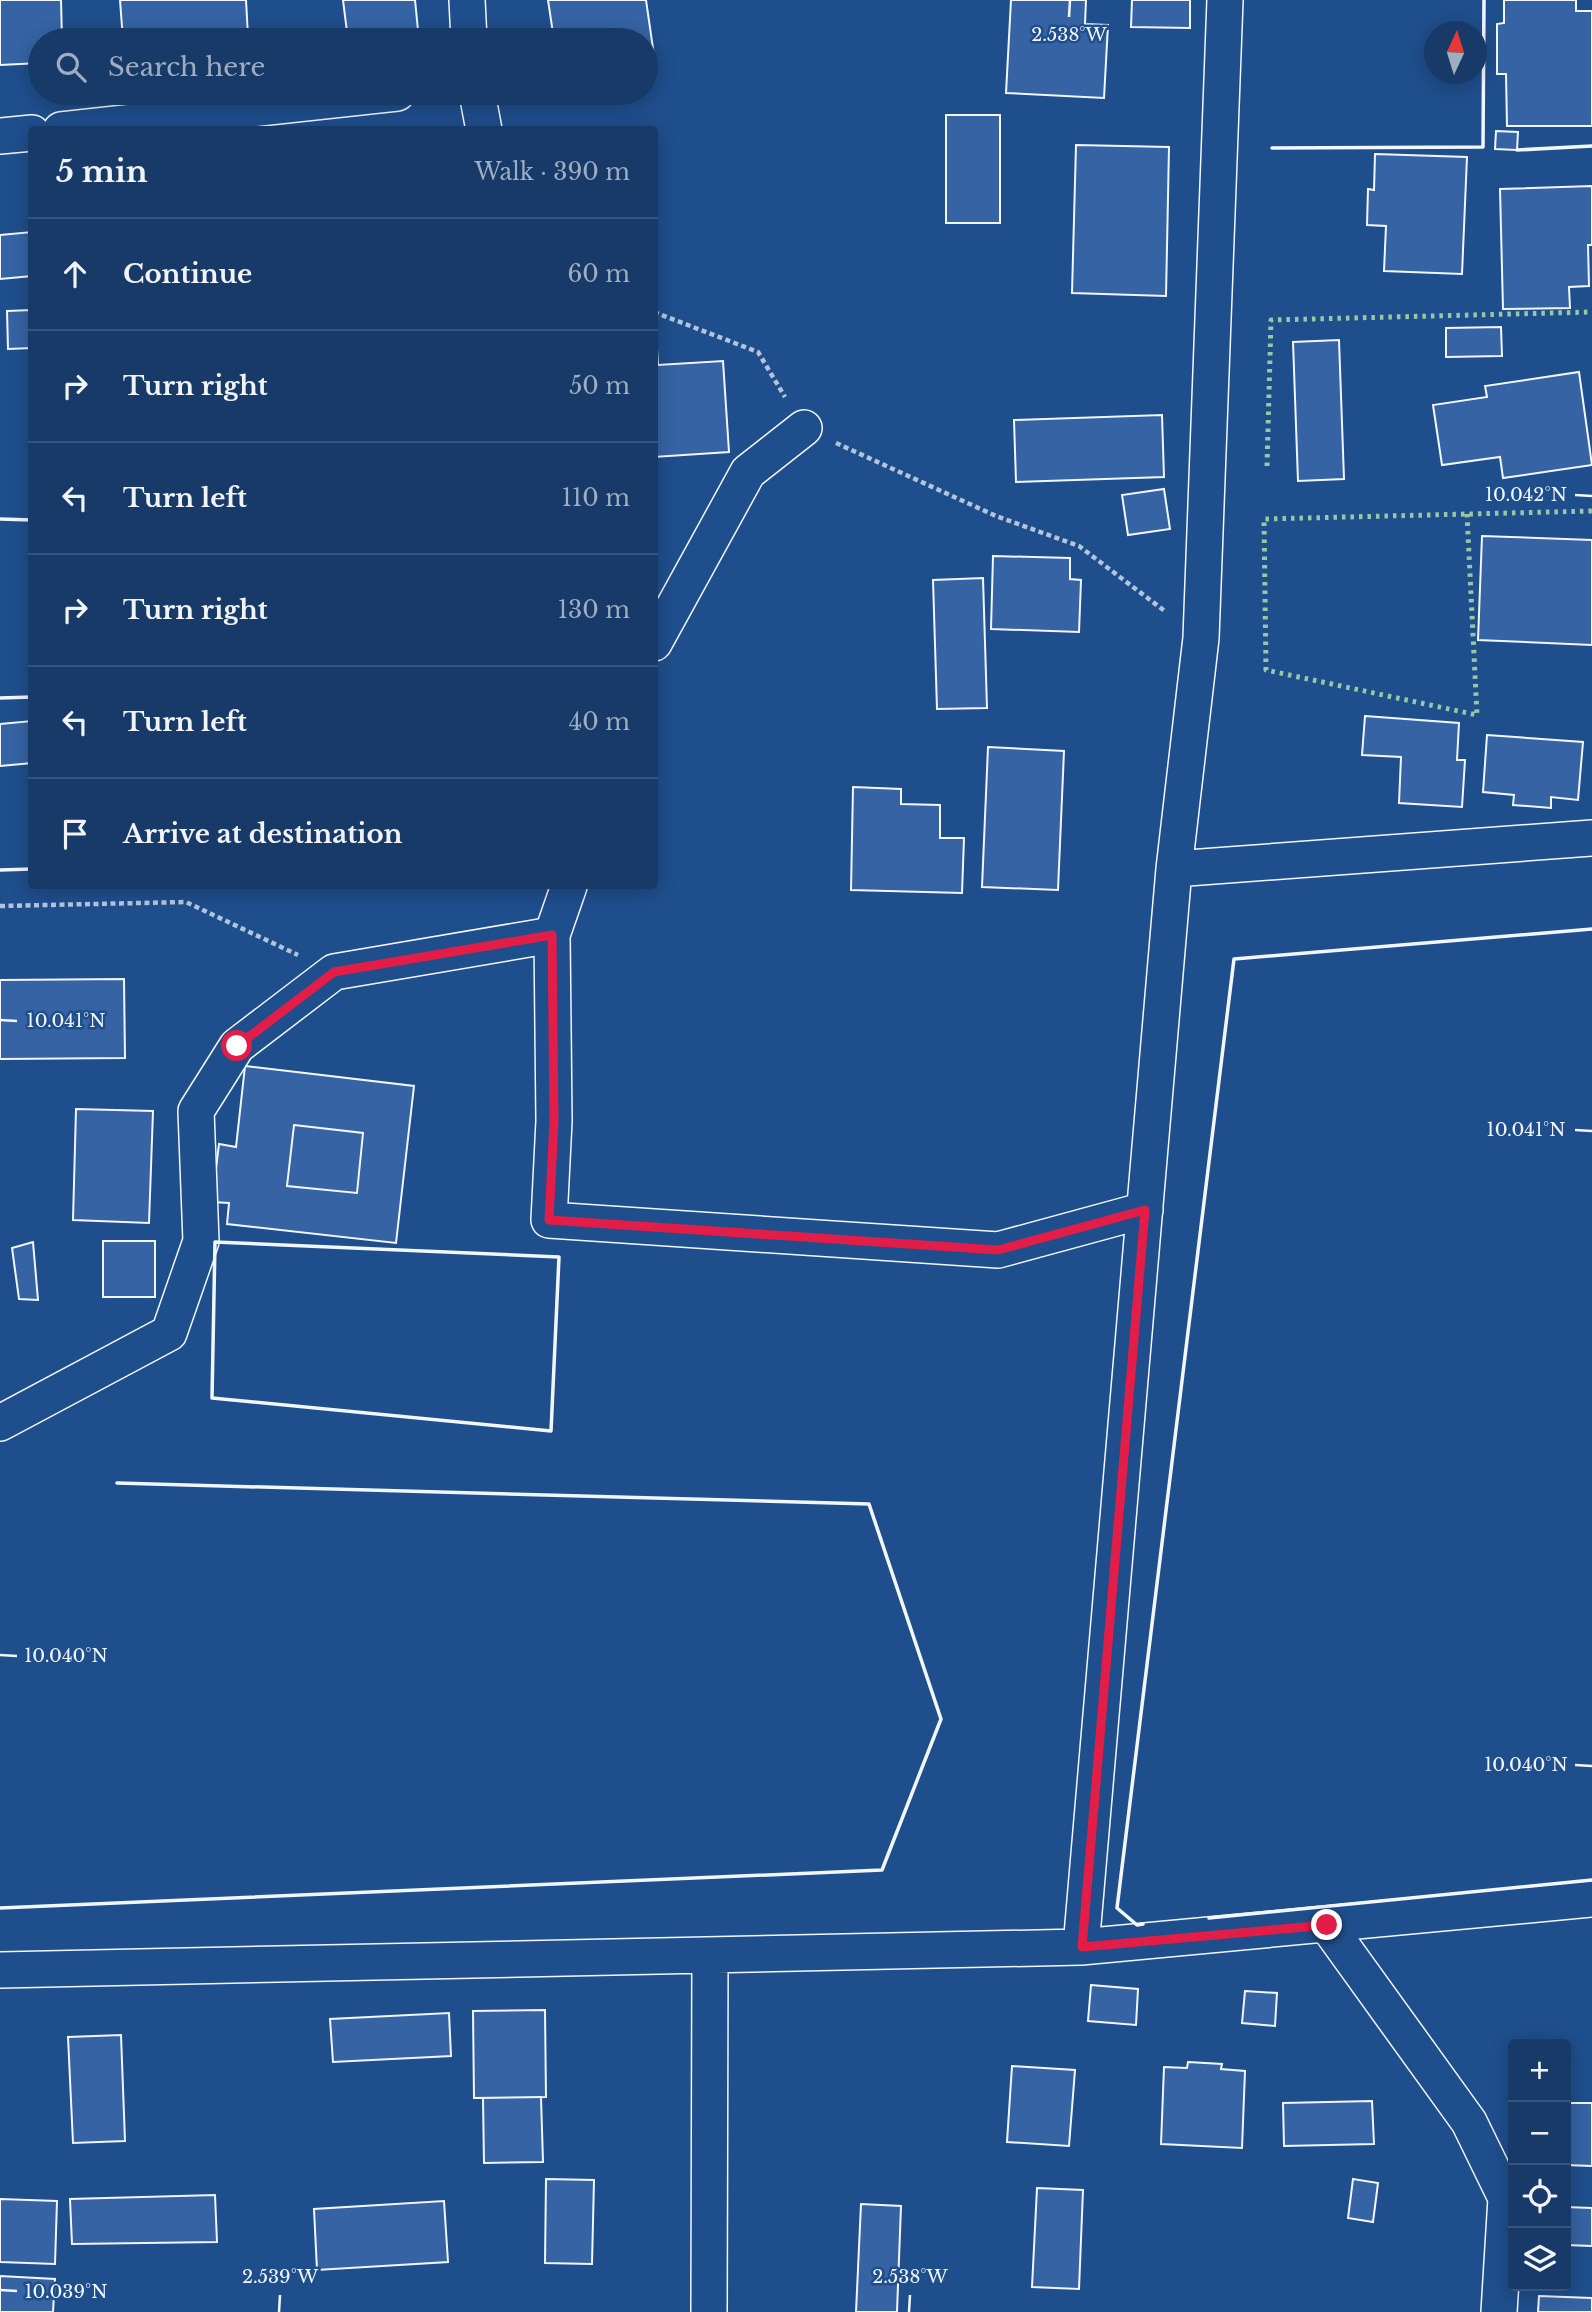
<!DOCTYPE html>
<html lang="en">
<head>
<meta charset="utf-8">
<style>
	body { margin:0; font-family:"Libre Baskerville",serif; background:#20416f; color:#f1f3f6 }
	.controls { position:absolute; right:21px; bottom:21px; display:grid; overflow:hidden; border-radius:7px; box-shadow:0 4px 18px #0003 }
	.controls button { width:63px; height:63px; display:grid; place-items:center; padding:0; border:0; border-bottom:2px solid #36547d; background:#173a69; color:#f1f3f6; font:35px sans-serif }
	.compass { position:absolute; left:1424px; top:21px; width:63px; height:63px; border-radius:50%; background:#173a69; box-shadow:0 4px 18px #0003; rotate:4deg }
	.stop { position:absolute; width:21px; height:21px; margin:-16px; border:5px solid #e11d48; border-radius:50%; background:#fff }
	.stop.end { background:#e11d48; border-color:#fff; box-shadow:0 2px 7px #0008 }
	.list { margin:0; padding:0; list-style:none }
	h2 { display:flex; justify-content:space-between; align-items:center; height:91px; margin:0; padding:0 28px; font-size:30px }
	h2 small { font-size:23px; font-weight:400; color:#9eadc0 }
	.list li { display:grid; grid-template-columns:46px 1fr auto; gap:21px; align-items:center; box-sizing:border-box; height:112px; padding:0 28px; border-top:2px solid #36547d }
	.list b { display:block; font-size:26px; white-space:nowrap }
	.list em { font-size:23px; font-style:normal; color:#9eadc0 }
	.icon { flex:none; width:38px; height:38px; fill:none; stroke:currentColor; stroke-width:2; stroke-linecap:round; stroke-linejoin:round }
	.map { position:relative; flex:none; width:1592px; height:2312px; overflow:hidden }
	.search { position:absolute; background:#173a69; box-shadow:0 4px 18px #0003; left:28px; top:28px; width:630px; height:77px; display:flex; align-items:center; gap:18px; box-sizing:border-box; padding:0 24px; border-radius:38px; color:#9eadc0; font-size:26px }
	.panel { position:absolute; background:#173a69; box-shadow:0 4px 18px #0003; left:28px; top:126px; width:630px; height:763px; border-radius:7px }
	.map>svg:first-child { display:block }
	.building { fill:#3563a3; stroke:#f2f6ff; stroke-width:2; fill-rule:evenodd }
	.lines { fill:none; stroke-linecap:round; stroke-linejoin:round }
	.street-casing { stroke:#f2f6ff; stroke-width:38 }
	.path { stroke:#b3c4dc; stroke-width:4.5; stroke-dasharray:5 3.5; stroke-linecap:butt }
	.street { stroke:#1f4e8c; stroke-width:35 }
	.hedge { stroke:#97c8a6; stroke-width:5; stroke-dasharray:3.5 5; stroke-linecap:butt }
	.wall { stroke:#f2f6ff; stroke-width:3.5 }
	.route { stroke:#e11d48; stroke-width:9 }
	.ticks { fill:none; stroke:#f2f6ff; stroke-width:2.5 }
	.ticks-label { font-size:18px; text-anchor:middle; fill:#f2f6ff; stroke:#1f4e8c; stroke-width:5; stroke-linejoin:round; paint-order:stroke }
</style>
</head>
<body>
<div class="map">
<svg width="1592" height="2312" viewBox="0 0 1592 2312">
	<rect width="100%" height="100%" fill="#1f4e8c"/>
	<path class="building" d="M0 0H61L62 40H40V63L0 65Z
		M120 0H246L248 36 180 40H123Z
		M343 0H415L419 40H348Z
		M548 0H646L655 62 646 63V40H554Z
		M1011 0H1086L1085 24 1108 25 1104 98 1006 93Z
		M1132 0H1190V28L1131 27Z
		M1504 0H1576V11H1592V126H1507L1506 74H1497V24L1504 23Z
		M946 115H1000V223H946Z
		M1496 131 1518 132 1517 150 1495 149Z
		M1076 145 1169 147 1166 296 1072 293Z
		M1375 154 1467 157 1462 274 1384 271 1386 226 1367 225 1368 189 1374 190Z
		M1592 186V245H1588L1589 286 1569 287 1570 308 1503 309 1500 189Z
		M32 232V276L0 279V235Z
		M32 310V348L8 349 7 311Z
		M1501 327 1502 356 1446 357V328Z
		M1339 340 1344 479 1298 481 1293 342Z
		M654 349H657L658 365 723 361 729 452 654 457Z
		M1579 372 1592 465 1503 478 1500 457 1442 465 1433 405 1487 397 1485 386Z
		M1162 415 1164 477 1016 482 1014 420Z
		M1164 489 1170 529 1128 535 1122 495Z
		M1482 536 1592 540V645L1478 640Z
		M993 556 1070 558V579L1081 580 1079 632 991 629Z
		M983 578 987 708 937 709 933 580Z
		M1365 716 1459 723 1457 760H1465L1462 807 1399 803 1401 757 1362 755Z
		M32 721V763L0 766V724Z
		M1487 735 1583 742 1578 800 1551 797V808L1513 805 1514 795 1483 792Z
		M988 747 1064 751 1058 890 982 887Z
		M853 787 901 789V804L940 805V838H964L962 893 851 890Z
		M124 979 125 1058 0 1059V980Z
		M245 1066 414 1086 396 1243 227 1224 229 1203 212 1202 219 1144 236 1147ZM294 1125 363 1133 357 1193 287 1186Z
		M76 1109 153 1111 149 1223 73 1220Z
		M294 1125 363 1133 357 1193 287 1186Z
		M103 1241H155V1297H103Z
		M33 1242 38 1300 19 1299 12 1248Z
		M1091 1985 1138 1989 1136 2025 1088 2021Z
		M1245 1991 1277 1993 1275 2026 1242 2023Z
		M545 2010 546 2097 474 2098 473 2011Z
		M449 2013 451 2056 333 2062 330 2019Z
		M121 2035 125 2141 73 2143 68 2037Z
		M1188 2062 1222 2064 1221 2069 1245 2071 1242 2148 1161 2144 1164 2067 1187 2068Z
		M1012 2066 1075 2070 1069 2146 1007 2142Z
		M541 2097 543 2162 484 2163 483 2098Z
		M1372 2101 1374 2144 1284 2146 1283 2103Z
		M1566 2103H1592V2166L1566 2165Z
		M546 2179 594 2180 592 2264 545 2263Z
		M1353 2179 1378 2183 1373 2222 1348 2218Z
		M1037 2188 1083 2190 1079 2289 1032 2287Z
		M215 2195 217 2242 72 2244 70 2199Z
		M0 2199 57 2201 55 2264 0 2262Z
		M444 2201 448 2262 317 2270 314 2209Z
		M861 2204 901 2206 897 2312H856Z
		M1566 2207 1592 2208V2246L1566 2245Z
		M0 2276 55 2279 53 2312H0Z
		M1539 2296 1592 2298V2312H1538Z"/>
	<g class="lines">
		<defs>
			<path id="street" d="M467 0 469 40
				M477 93 484 130
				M61 130 397 93
				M0 136 32 133
				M654 643 748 472 804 428
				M1174 869 1592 838
				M569 886 552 935 554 1121 549 1220 998 1250 1145 1210
				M0 1423 169 1333 201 1241 196 1111 237 1046 334 972 552 935
				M1327 1925 1469 2122 1506 2198 1499 2312
				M1081 1947 1592 1899
				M0 1970 1081 1947 1174 869 1201 638 1225 0
				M709 2312 710 1956"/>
		</defs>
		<use href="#street" class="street-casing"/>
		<path class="path" d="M654 312 758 352 785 397
			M836 443 996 516 1079 546 1166 612
			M0 906 186 902 298 955"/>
		<use href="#street" class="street"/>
		<path class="hedge" d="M1267 466 1271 320 1592 312
			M1467 514 1477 715 1266 670 1264 519 1592 511"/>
		<path class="wall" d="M1272 148 1483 147 1484 0
			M1517 150 1592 146
			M0 519 32 520
			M0 698 32 697
			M0 870 32 869
			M215 1242 559 1257 551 1431 212 1398Z
			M0 1908 882 1870 941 1719 869 1504 117 1483
			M1209 1918 1592 1880
			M1143 1924 1137 1925 1117 1908 1234 959 1592 929"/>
	</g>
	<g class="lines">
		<path class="route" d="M237 1046 334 972 552 935 554 1121 549 1220 998 1250 1145 1210 1082 1947 1327 1925"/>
	</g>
	<path class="ticks" d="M1069 17 1070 0M1575 495 1592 496M0 1020 17 1021M1575 1130 1592 1131M0 1655 17 1656M1575 1765 1592 1766M0 2290 17 2291M279 2312 280 2295M909 2312 910 2295"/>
	<g class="ticks-label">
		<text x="1069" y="41">2.538°W</text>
		<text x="1526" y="501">10.042°N</text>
		<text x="66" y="1027">10.041°N</text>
		<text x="1526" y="1136">10.041°N</text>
		<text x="66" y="1662">10.040°N</text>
		<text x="1526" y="1771">10.040°N</text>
		<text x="280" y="2283">2.539°W</text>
		<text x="910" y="2283">2.538°W</text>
		<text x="66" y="2298">10.039°N</text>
	</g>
</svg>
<div class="controls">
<button>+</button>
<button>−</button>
<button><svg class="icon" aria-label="locate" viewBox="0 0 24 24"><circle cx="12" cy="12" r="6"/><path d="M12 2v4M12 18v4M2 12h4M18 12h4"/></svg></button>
<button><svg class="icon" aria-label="layers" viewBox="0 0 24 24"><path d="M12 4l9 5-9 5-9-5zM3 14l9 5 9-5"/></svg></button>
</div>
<svg class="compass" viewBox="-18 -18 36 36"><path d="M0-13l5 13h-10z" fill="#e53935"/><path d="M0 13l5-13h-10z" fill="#9eadc0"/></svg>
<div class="stop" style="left:237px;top:1046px"></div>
<div class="stop end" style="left:1327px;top:1925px"></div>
<div class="search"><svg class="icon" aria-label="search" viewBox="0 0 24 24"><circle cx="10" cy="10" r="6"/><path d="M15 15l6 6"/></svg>Search here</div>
<section class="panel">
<h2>5 min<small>Walk · 390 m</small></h2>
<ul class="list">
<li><svg class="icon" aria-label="ahead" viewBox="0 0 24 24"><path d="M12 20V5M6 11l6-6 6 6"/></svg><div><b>Continue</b></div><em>60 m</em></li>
<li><svg class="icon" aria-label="right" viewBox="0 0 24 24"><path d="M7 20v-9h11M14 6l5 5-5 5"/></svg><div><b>Turn right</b></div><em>50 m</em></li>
<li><svg class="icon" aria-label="left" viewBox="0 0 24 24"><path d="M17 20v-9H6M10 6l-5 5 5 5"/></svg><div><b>Turn left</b></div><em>110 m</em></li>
<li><svg class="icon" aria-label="right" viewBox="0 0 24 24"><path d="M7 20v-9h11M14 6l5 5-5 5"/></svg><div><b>Turn right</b></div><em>130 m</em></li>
<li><svg class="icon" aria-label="left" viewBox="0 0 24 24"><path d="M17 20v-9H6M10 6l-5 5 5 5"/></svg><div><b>Turn left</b></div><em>40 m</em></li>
<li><svg class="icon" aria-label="arrive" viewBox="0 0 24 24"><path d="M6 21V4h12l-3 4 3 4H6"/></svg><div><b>Arrive at destination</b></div></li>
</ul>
</section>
</div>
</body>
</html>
